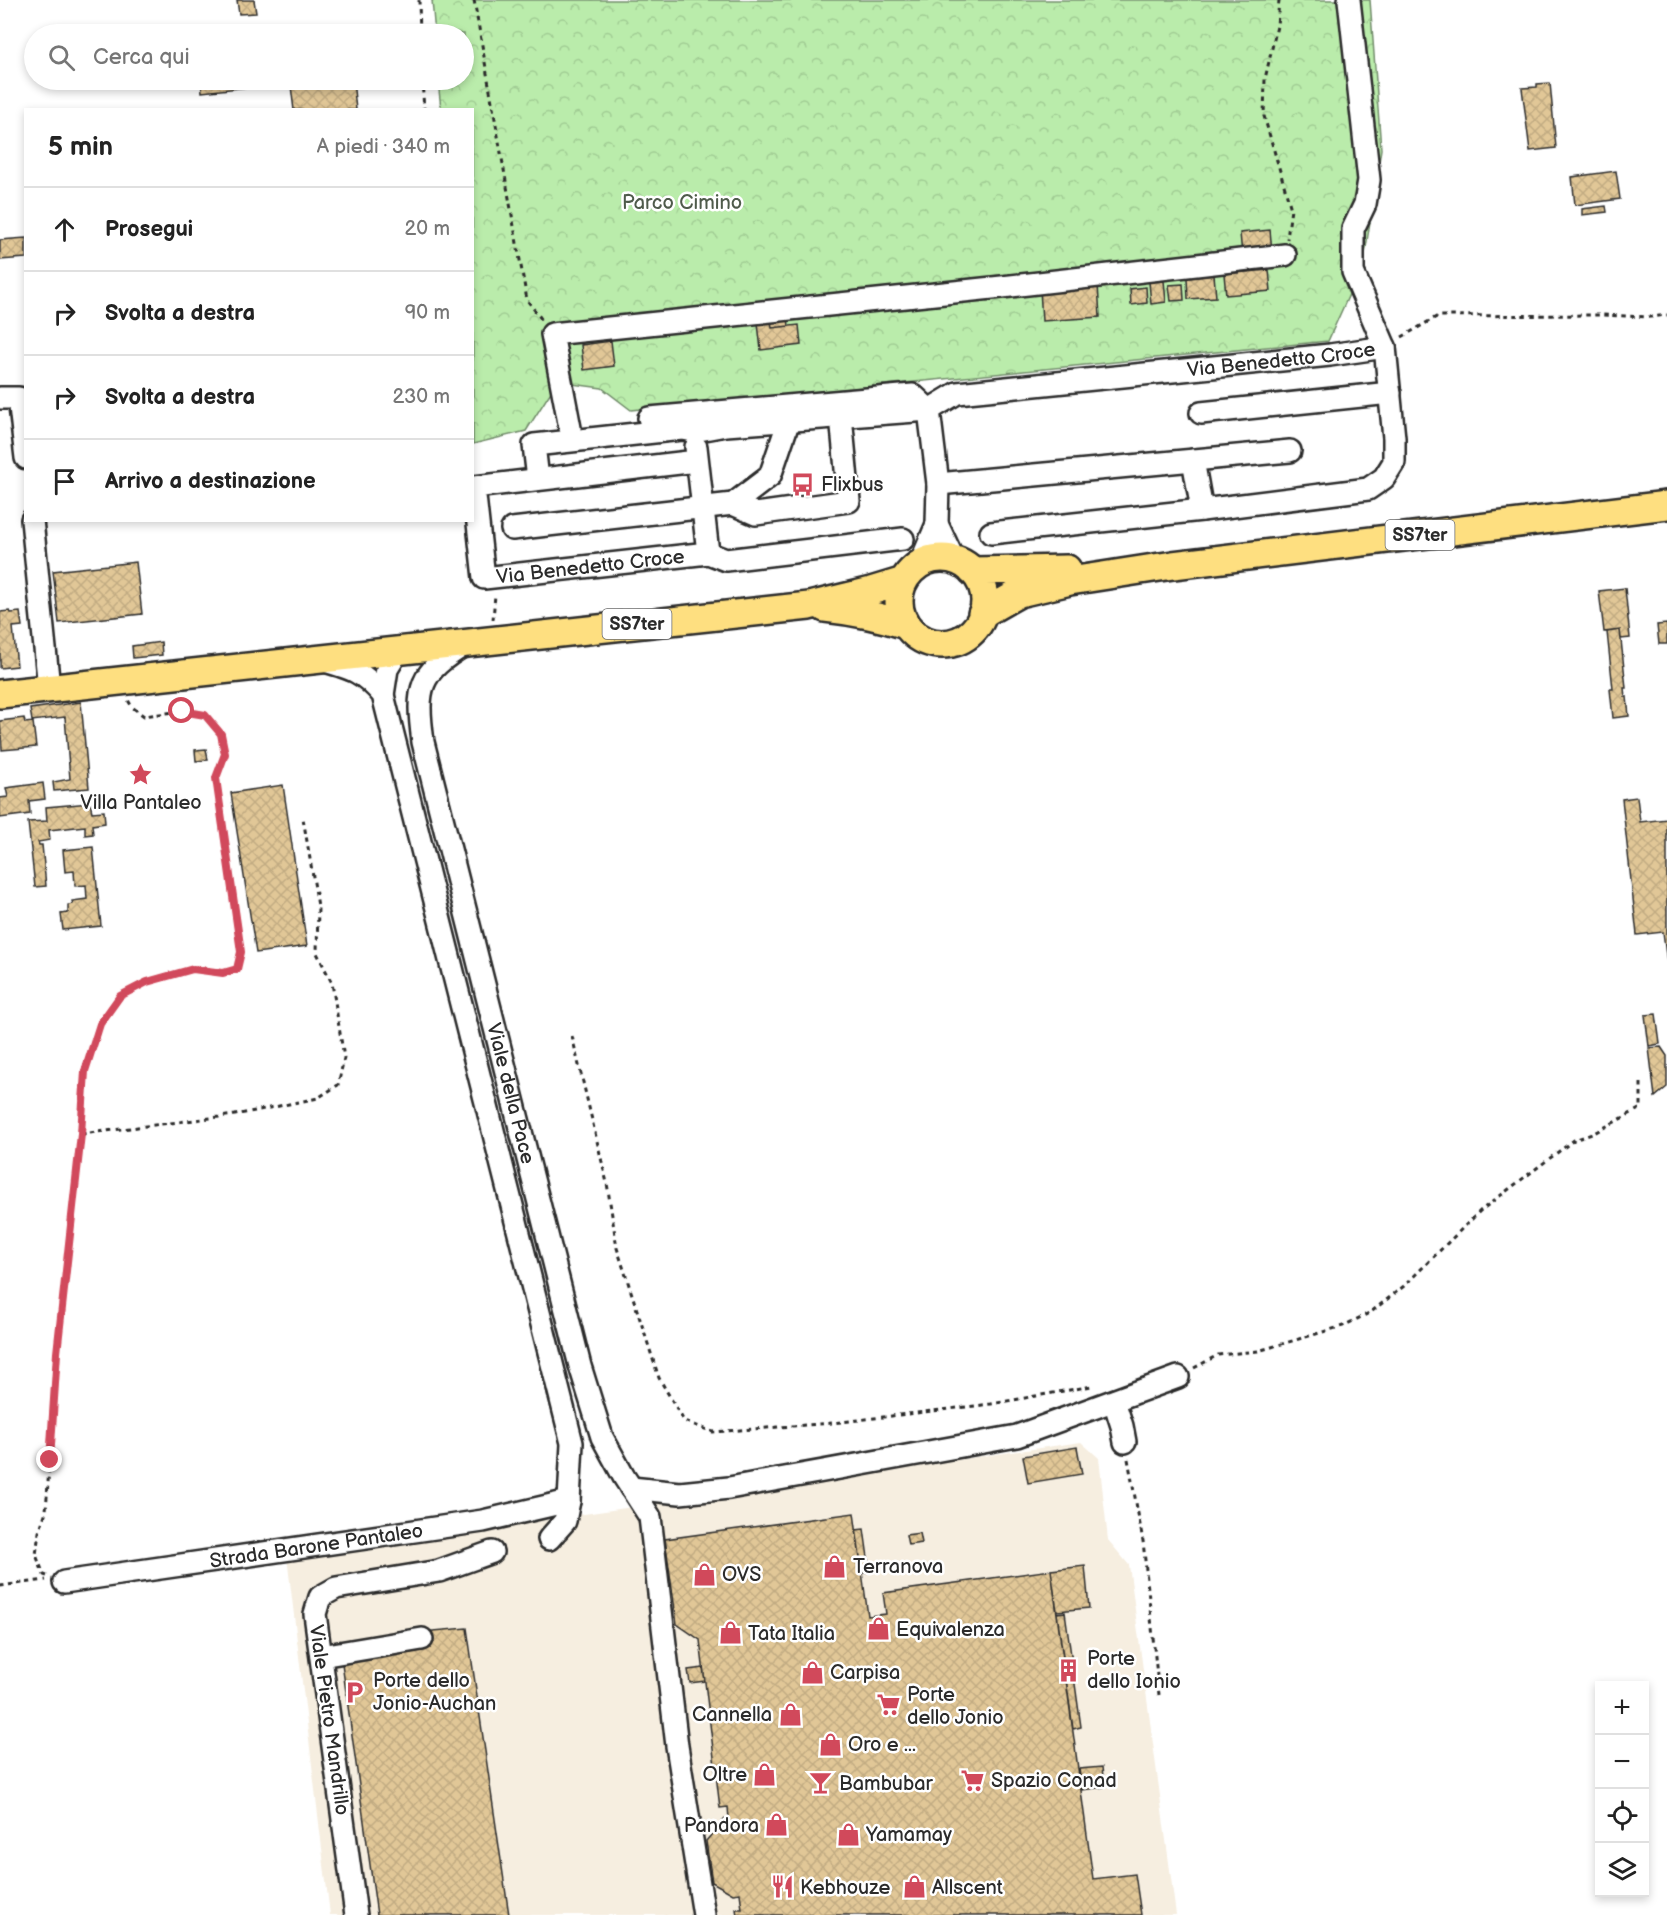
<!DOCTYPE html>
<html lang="it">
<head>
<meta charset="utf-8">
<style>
	body { margin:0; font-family:"Balsamiq Sans",sans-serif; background:#f6f6f6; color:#222 }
	.controls { position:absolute; right:18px; bottom:18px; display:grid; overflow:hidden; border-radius:0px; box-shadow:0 3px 9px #0003 }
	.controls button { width:54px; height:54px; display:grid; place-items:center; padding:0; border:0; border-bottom:2px solid #e0e0e0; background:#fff; color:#222; font:30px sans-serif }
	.stop { position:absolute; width:18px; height:18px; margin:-14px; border:4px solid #d1495b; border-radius:50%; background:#fff }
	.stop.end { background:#d1495b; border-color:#fff; box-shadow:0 2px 6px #0008 }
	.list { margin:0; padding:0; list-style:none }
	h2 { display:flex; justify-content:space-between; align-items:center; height:78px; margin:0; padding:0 24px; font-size:26px }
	h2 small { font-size:20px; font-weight:400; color:#767676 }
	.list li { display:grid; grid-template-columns:39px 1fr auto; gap:18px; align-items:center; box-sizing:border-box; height:84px; padding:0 24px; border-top:2px solid #e0e0e0 }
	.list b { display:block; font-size:22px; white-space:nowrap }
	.list em { font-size:20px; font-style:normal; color:#767676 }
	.icon { flex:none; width:33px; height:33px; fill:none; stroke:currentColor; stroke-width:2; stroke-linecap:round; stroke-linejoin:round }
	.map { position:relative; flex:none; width:1667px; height:1915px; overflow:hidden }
	.search { position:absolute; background:#fff; box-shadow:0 3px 9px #0003; left:24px; top:24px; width:450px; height:66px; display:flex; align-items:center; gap:15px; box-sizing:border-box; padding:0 21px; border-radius:33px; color:#767676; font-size:22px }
	.panel { position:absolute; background:#fff; box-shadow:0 3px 9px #0003; left:24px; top:108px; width:450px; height:414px; border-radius:0px }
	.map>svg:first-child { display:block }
	.built { fill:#f6eee0 }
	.forest { fill:url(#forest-crowns); stroke:#728c6b; stroke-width:1.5 }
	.building { fill:url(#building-cross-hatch); stroke:#2b2b2b; stroke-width:1.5 }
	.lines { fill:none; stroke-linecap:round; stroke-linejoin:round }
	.minor-casing { stroke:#2b2b2b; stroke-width:26 }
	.major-casing { stroke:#2b2b2b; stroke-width:32 }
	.path { stroke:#2b2b2b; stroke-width:3; stroke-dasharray:4.5 4.5; stroke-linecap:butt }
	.minor { stroke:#fff; stroke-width:21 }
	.major { stroke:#fedf80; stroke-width:27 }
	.route { stroke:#d1495b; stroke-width:8 }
	.labels { text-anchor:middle; stroke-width:5; stroke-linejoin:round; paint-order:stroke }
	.shield { fill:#fff; stroke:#6b6b6b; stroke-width:1.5 }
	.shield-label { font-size:18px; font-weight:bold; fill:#2b2b2b }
	.park-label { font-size:20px; fill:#4f5b4b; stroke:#fff }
	.street-label { font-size:20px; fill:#2b2b2b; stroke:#fff }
	.poi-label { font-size:20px; fill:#2b2b2b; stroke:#fff; text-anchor:start }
</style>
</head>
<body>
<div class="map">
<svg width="1667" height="1915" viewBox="0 0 1667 1915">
	<defs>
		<pattern id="forest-crowns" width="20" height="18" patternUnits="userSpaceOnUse" patternTransform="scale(1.5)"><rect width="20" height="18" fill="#baecab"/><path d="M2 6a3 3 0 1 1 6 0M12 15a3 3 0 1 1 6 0" fill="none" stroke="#a0cb93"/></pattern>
		<pattern id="building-cross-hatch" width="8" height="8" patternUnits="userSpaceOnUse" patternTransform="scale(1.5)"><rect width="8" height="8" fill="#e1c797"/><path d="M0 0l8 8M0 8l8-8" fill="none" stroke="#c1ab82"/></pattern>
	</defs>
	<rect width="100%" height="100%" fill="#fff"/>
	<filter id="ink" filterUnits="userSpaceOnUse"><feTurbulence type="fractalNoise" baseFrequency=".0167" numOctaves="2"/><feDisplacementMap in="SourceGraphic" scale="12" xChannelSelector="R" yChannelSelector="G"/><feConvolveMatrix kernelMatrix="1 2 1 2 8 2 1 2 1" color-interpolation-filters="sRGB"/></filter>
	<g filter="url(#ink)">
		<path class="built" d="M1081 1442 1099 1458 1108 1540 1129 1565 1176 1915H330L287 1557Z"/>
		<path class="forest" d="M432 0H1370L1381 149 1364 261 1328 341 631 410 602 388 557 382 526 431 473 444 472 110 441 109 438 80H464V34H435Z"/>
		<path class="building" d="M237 0H254L256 13 239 14Z
			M201 80H267V85L202 92Z
			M353 80 356 110H294L291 86Z
			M1550 83 1556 148 1530 151 1522 88 1537 87V84Z
			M1616 171 1620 199 1575 205 1572 177Z
			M1606 206 1607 212 1582 215V209Z
			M1270 230 1272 252 1242 255 1240 233Z
			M26 238V258L0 260V240Z
			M1269 270 1271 291 1226 295 1224 274Z
			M1214 275 1216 297 1188 299 1187 278Z
			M1164 281 1166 302 1151 304 1149 282Z
			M1183 284 1184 300 1171 301 1169 285Z
			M1098 285 1100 317 1042 321 1040 289Z
			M1146 287 1147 303 1131 305 1130 289Z
			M787 310 789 326 772 328 770 312Z
			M771 322 772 328 799 325 801 345 761 350 758 323Z
			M611 341 614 366 584 370 581 345Z
			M136 562 142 614 59 623 53 571Z
			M1625 588 1630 638 1621 639 1620 630 1604 632 1599 591Z
			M10 611 11 613 20 612 22 626 13 627 17 666 0 668V612Z
			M1667 624V644H1659L1657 625Z
			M1620 630 1626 688H1624L1625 697H1627L1629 716 1613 718 1610 689H1613L1607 632Z
			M161 642 162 655 133 658 132 646Z
			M81 702 89 788 54 791 53 782 70 779 65 717 32 721 30 709Z
			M24 718 25 723 33 722 36 747 2 750 0 721Z
			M206 749 208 760 196 761 195 750Z
			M43 783 45 799 29 801 30 814 0 818V798L8 797 6 788Z
			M283 785 307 946 256 953 231 793Z
			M1637 797 1640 822 1667 819V963L1663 932 1637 935 1622 799Z
			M90 803 92 812 104 811 105 823 92 825 93 834 85 835V826L49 830 50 840 38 842 39 845H42L46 886 35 887 28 822 47 821 46 807Z
			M93 847 101 926 63 930 61 914 68 913V905L73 904 72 901 87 899 86 885 75 886 74 871 65 872 63 850Z
			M1656 1014 1660 1044 1649 1046 1645 1015Z
			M1661 1047 1667 1056V1087L1655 1097 1649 1048Z
			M1077 1447 1082 1474 1028 1483 1023 1456Z
			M854 1513 868 1616 886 1614 883 1593 1051 1570 1093 1879 1135 1874 1141 1915H737L736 1909H742L740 1893 733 1894 712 1882 706 1841 725 1819H729L728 1807 720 1808 700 1640 677 1624 665 1539Z
			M864 1529 870 1572 862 1573 856 1530Z
			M920 1533 922 1543 908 1545 906 1535Z
			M1085 1566 1089 1608 1057 1611 1051 1570Z
			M1065 1612 1081 1727 1073 1729 1057 1613Z
			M467 1628 509 1915H377L341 1656 422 1632Z
			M703 1668 705 1681 690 1683 688 1670Z
			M1102 1767 1104 1787 1082 1790 1079 1769Z"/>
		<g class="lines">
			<defs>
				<g id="minor">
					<path d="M0 398H19L26 458"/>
					<path d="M1201 413 1390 393"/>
					<path d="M649 418 913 395 929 410 938 484 937 524 920 564"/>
					<path d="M570 428 552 334 1002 287 1285 255"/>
					<path d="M696 447 708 553"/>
					<path d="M1193 460 1202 510"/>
					<path id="s1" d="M697 461 474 487 484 578 708 553 726 560 903 539"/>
					<path id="s2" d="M538 479 534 445 682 429 694 431 726 425 929 410 957 393 1330 355 1385 347"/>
					<path d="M938 484 1290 451"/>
					<path d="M733 504 756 514 849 501 841 416"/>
					<path d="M32 520 49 688"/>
					<path d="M937 524 954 560"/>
					<path d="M512 529 733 504 770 476 789 420"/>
					<path d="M991 533 1202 510 1368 489 1384 478 1394 462V438L1385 347 1353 272V229L1365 204 1369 180 1349 0"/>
					<path id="s3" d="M466 644C418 673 416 688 423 742L580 1366 602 1437 624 1477 650 1517 677 1746 704 1915"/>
					<path d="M324 661C353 669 363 672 383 695L572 1443 569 1501 565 1521 549 1539"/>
					<path d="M383 695 387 669 398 651"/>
					<path d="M1114 1401 1122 1426 1125 1442"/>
					<path d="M631 1488 680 1493 729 1488 1017 1436 1178 1377"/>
					<path id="s4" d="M64 1582 483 1521 569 1501"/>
					<path d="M321 1656 422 1639"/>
					<path d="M356 1915 315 1614 320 1597 336 1588 439 1571 492 1552"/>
				</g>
				<path id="major" d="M899 601a43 43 0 1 1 86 0a43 43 0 1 1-86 0Z
					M972 571 1067 569
					M825 608C853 611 879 616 906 625
					M982 614 1019 593 1070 581 1173 565 1667 505
					M0 694 809 606 871 591 904 581"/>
			</defs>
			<use href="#minor" class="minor-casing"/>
			<use href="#major" class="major-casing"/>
			<path class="path" d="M419 0 420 34
				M474 0 527 300 542 320
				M1279 0 1277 26 1265 79 1264 116 1291 209 1287 239
				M422 80 424 110
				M1402 337 1438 316 1601 315 1650 317 1667 315
				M493 620 495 594
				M572 1036 607 1183 617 1248 659 1378 684 1421 713 1432 833 1423 991 1404 1092 1386
				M81 1134 235 1115 318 1098 338 1085 344 1058 332 983 317 953 318 906 303 818
				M1194 1368 1218 1355 1258 1351 1343 1326 1371 1312 1404 1286 1480 1211 1574 1140 1592 1134 1641 1108V1083
				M1128 1459 1143 1541 1159 1695
				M47 1576 44 1575 36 1555 39 1532 46 1511 57 1353 81 1134 85 1071 100 1024 121 996 146 982 193 969 223 973 237 969 241 952 216 778 225 754 221 734 205 715 182 711 144 716 132 707 128 700
				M0 1586 46 1580"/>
			<use href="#minor" class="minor"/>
			<use href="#major" class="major"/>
		</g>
	</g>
	<g class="lines" filter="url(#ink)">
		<path class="route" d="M50 1460 57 1353 81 1134 85 1071 100 1024 120 996 147 982 193 969 223 973 237 969 241 952 216 778 225 754 221 734 205 715 182 711"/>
	</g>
	<defs>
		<symbol id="bus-bare" viewBox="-9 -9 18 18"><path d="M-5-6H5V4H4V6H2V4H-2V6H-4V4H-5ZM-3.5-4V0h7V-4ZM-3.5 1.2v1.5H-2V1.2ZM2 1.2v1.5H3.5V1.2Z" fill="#d1495b" stroke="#fff" stroke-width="2.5" paint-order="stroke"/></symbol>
		<symbol id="sight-bare" viewBox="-9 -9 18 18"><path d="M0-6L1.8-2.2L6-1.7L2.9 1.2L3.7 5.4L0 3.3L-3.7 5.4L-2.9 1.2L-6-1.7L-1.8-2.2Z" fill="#d1495b" stroke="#fff" stroke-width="2.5" paint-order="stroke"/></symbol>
		<symbol id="shop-bare" viewBox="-9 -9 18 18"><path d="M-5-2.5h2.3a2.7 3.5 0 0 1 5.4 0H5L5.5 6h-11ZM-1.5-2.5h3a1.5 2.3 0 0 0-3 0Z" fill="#d1495b" stroke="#fff" stroke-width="2.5" paint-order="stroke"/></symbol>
		<symbol id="building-bare" viewBox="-9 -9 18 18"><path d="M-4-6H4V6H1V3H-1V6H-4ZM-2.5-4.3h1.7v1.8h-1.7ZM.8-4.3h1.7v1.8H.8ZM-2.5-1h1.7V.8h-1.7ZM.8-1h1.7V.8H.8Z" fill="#d1495b" stroke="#fff" stroke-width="2.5" paint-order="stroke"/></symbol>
		<symbol id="parking-bare" viewBox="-9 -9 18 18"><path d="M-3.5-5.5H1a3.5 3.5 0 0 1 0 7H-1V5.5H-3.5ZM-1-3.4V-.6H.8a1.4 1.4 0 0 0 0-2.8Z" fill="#d1495b" stroke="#fff" stroke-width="2.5" paint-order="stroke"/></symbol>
		<symbol id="supermarket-bare" viewBox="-9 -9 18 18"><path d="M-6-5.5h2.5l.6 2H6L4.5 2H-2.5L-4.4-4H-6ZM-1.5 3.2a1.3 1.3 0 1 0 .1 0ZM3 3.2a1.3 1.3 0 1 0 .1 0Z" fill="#d1495b" stroke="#fff" stroke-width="2.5" paint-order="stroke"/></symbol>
		<symbol id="bar-bare" viewBox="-9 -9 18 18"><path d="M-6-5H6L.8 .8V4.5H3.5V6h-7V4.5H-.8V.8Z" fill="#d1495b" stroke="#fff" stroke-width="2.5" paint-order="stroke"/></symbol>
		<symbol id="restaurant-bare" viewBox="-9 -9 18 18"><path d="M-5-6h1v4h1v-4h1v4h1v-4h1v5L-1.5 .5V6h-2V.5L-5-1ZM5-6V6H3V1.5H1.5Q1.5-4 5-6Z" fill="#d1495b" stroke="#fff" stroke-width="2.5" paint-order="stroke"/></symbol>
	</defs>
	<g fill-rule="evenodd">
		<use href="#bus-bare" x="786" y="468" width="33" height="33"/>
		<use href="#sight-bare" x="124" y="758" width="33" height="33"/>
		<use href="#shop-bare" x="818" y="1550" width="33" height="33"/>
		<use href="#shop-bare" x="688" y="1558" width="33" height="33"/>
		<use href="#shop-bare" x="862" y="1612" width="33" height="33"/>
		<use href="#shop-bare" x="714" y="1616" width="33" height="33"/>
		<use href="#building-bare" x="1052" y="1654" width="33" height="33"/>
		<use href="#shop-bare" x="796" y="1656" width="33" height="33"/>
		<use href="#parking-bare" x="338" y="1676" width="33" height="33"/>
		<use href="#supermarket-bare" x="872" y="1688" width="33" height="33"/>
		<use href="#shop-bare" x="774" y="1698" width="33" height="33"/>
		<use href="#shop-bare" x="814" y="1728" width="33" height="33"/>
		<use href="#shop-bare" x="748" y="1758" width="33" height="33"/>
		<use href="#supermarket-bare" x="956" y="1764" width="33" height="33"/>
		<use href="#bar-bare" x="804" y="1766" width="33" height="33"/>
		<use href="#shop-bare" x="760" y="1808" width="33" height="33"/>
		<use href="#shop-bare" x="832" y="1818" width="33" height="33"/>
		<use href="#restaurant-bare" x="766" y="1870" width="33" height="33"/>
		<use href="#shop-bare" x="898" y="1870" width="33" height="33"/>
	</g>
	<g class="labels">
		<g class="shield">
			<rect x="1385.5" y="520" width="69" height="30" rx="4.5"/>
			<rect x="602.5" y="609" width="69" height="30" rx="4.5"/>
		</g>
		<g class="shield-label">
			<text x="1420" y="541">SS7ter</text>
			<text x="637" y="630">SS7ter</text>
		</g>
		<g class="park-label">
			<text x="682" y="209">Parco Cimino</text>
		</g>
		<g class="street-label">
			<text dy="7" stroke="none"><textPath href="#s2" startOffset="790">Via Benedetto Croce</textPath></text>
			<text dy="7" stroke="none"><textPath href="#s1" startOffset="423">Via Benedetto Croce</textPath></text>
			<text dy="7" stroke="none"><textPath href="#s3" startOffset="480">Viale della Pace</textPath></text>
			<text dy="7" stroke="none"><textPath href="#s4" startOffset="255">Strada Barone Pantaleo</textPath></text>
			<text transform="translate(330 1720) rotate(82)" y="7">Viale Pietro Mandrillo</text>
		</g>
		<g class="poi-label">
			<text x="821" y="491">Flixbus</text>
			<text x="141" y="809" text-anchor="middle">Villa Pantaleo</text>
			<text x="853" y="1573">Terranova</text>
			<text x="722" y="1581">OVS</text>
			<text x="896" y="1636">Equivalenza</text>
			<text x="748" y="1640">Tata Italia</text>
			<text x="1087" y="1665">Porte<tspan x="1087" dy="23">dello Ionio</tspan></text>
			<text x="830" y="1679">Carpisa</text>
			<text x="373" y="1687">Porte dello<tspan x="373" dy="23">Jonio-Auchan</tspan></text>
			<text x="907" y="1701">Porte<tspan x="907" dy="23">dello Jonio</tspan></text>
			<text x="772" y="1721" text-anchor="end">Cannella</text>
			<text x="848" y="1751">Oro e ...</text>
			<text x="747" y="1781" text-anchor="end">Oltre</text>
			<text x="991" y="1787">Spazio Conad</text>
			<text x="839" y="1790">Bambubar</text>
			<text x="759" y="1832" text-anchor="end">Pandora</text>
			<text x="866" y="1841">Yamamay</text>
			<text x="800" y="1894">Kebhouze</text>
			<text x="932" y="1894">Allscent</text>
		</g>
	</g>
</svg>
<div class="controls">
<button>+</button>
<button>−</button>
<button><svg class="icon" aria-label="locate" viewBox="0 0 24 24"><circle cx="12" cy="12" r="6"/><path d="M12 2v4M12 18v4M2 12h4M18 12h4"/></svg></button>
<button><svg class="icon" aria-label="layers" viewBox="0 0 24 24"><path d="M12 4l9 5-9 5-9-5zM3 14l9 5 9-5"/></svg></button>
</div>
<div class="stop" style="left:182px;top:711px"></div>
<div class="stop end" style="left:50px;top:1460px"></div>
<div class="search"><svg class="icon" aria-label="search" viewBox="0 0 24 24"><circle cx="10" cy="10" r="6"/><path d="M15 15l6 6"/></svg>Cerca qui</div>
<section class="panel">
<h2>5 min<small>A piedi · 340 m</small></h2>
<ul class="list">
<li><svg class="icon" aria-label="ahead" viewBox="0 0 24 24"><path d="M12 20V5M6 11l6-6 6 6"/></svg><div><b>Prosegui</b></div><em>20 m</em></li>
<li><svg class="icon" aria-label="right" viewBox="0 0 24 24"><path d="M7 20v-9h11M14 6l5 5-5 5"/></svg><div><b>Svolta a destra</b></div><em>90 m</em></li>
<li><svg class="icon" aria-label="right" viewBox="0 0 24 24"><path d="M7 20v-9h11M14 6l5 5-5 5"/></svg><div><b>Svolta a destra</b></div><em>230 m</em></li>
<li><svg class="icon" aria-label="arrive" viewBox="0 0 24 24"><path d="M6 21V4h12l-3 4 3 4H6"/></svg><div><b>Arrivo a destinazione</b></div></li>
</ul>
</section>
</div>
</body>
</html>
